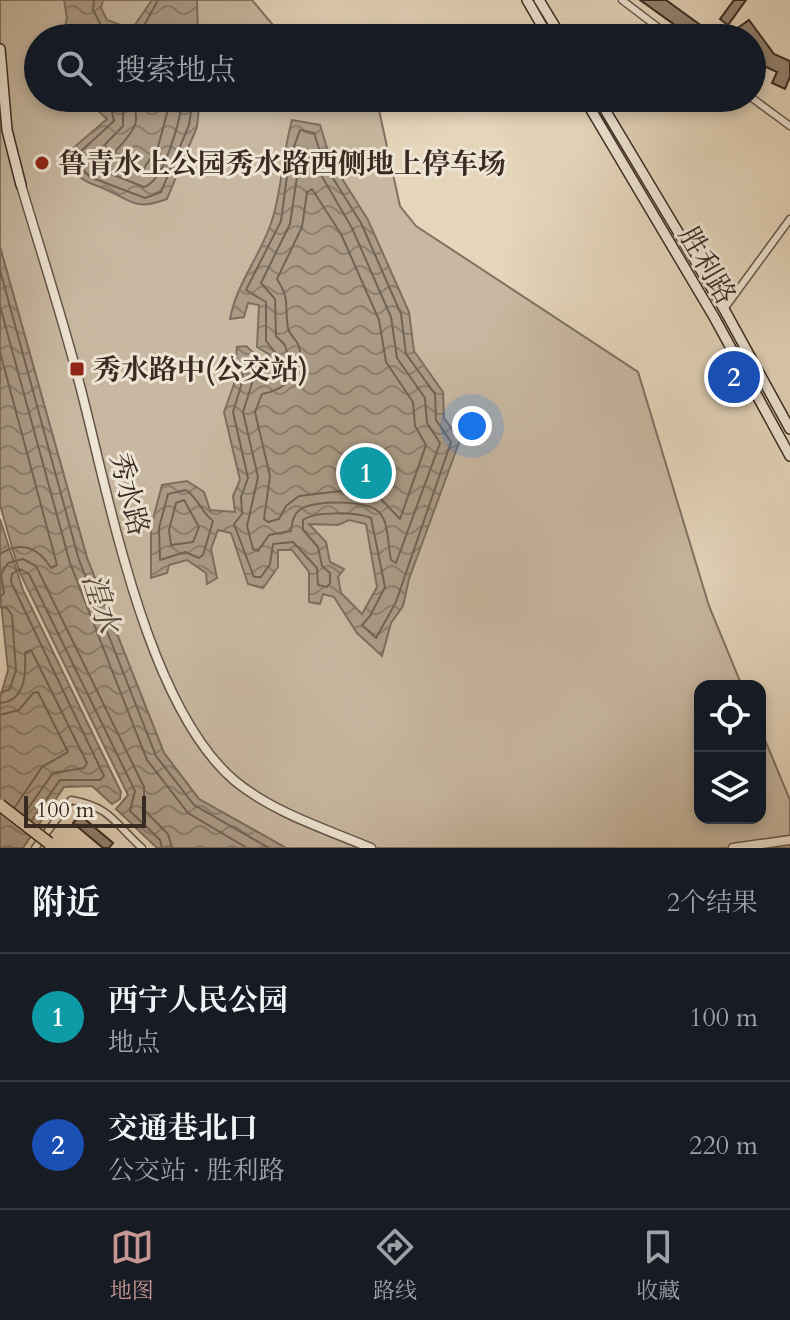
<!DOCTYPE html>
<html lang="zh">
<head>
<meta charset="utf-8">
<style>
	body { margin:0; font-family:Cardo,"Noto Serif SC",serif; background:#20242c; color:#f1f3f6 }
	.controls { position:absolute; right:24px; bottom:24px; display:grid; overflow:hidden; border-radius:16px; box-shadow:0 4px 12px #0003 }
	.controls button { width:72px; height:72px; display:grid; place-items:center; padding:0; border:0; border-bottom:2px solid #363941; background:#171b24; color:#f1f3f6; font:40px sans-serif }
	.scale { position:absolute; left:24px; bottom:20px; width:122px; box-sizing:border-box; padding-left:8px; border:4px solid #3a2b22; border-top:0; font-size:22px; line-height:28px; white-space:nowrap; color:#3a2b22; -webkit-text-stroke:6px #eee4d3; paint-order:stroke }
	.you { position:absolute; left:472px; top:426px; width:28px; height:28px; margin:-20px; border:6px solid #fff; border-radius:50%; background:#1a73e8; box-shadow:0 0 0 12px #1a73e833 }
	.badge { display:grid; place-items:center; width:52px; height:52px; border-radius:50%; background:#c59692; color:#fff; font-size:26px; font-weight:700 }
	.pin { position:absolute; translate:-50% -50%; border:4px solid #fff; box-shadow:0 2px 8px #0006 }
	.list { margin:0; padding:0; list-style:none }
	h2 { display:flex; justify-content:space-between; align-items:center; height:104px; margin:0; padding:0 32px; font-size:34px }
	h2 small { font-size:26px; font-weight:400; color:#9ea1a6 }
	.list li { display:grid; grid-template-columns:52px 1fr auto; gap:24px; align-items:center; box-sizing:border-box; height:128px; padding:0 32px; border-top:2px solid #363941 }
	.list b { display:block; font-size:30px; white-space:nowrap }
	.list p { margin:0; font-size:26px; white-space:nowrap; color:#9ea1a6 }
	.list em { font-size:26px; font-style:normal; color:#9ea1a6 }
	.icon { flex:none; width:44px; height:44px; fill:none; stroke:currentColor; stroke-width:2; stroke-linecap:round; stroke-linejoin:round }
	.map { position:relative; flex:none; width:790px; height:848px; overflow:hidden }
	.search { position:absolute; background:#171b24; box-shadow:0 4px 12px #0003; left:24px; right:24px; top:24px; height:88px; display:flex; align-items:center; gap:20px; box-sizing:border-box; padding:0 28px; border-radius:44px; color:#9ea1a6; font-size:30px }
	.sheet { height:360px; background:#171b24 }
	nav { display:flex; justify-content:space-around; align-items:center; box-sizing:border-box; height:112px; border-top:2px solid #363941; background:#171b24; font-size:22px; color:#9ea1a6 }
	nav a { display:grid; justify-items:center; gap:4px }
	nav .on { color:#c59692 }
	.map>svg:first-child { display:block }
	.green { fill:#c8b8a1; stroke:#817262; stroke-width:2 }
	.water { fill:url(#water-waves); stroke:#7e6e5f; stroke-width:2; fill-rule:evenodd }
	.lines { fill:none; stroke-linecap:round; stroke-linejoin:round }
	.shore { stroke:#726354; stroke-width:2 }
	.building { fill:#938372; stroke:#3a2b22; stroke-width:2 }
	.minor-casing { stroke:#655648; stroke-width:9 }
	.tertiary-casing { stroke:#655648; stroke-width:11 }
	.secondary-casing { stroke:#3a2b22; stroke-width:12 }
	.minor { stroke:#eee4d3; stroke-width:6 }
	.tertiary { stroke:#eee4d3; stroke-width:8 }
	.secondary { stroke:#eee4d3; stroke-width:9 }
	.trunk-bridge-casing { stroke:#3a2b22; stroke-width:14; stroke-linecap:butt }
	.trunk-bridge { stroke:#e5d5bb; stroke-width:11 }
	.poi-dot { fill:#8f2418; stroke:#eee4d3; stroke-width:3 }
	.labels { text-anchor:middle; stroke-width:6; stroke-linejoin:round; paint-order:stroke }
	.poi-label { font-size:28px; font-weight:bold; fill:#3a2b22; stroke:#eee4d3; text-anchor:start }
	.street-label { font-size:28px; fill:#3a2b22; stroke:#eee4d3 }
	.water-label { font-size:30px; font-style:italic; fill:#56473b; stroke:#eee4d3 }
</style>
</head>
<body>
<div class="map">
<svg width="790" height="848" viewBox="0 0 790 848">
	<defs>
		<pattern id="water-waves" width="16" height="10" patternUnits="userSpaceOnUse" patternTransform="scale(2)"><rect width="16" height="10" fill="#ab9b87"/><path d="M0 5q4-4 8 0t8 0" fill="none" stroke="#8c7f6e"/></pattern>
	</defs>
	<rect width="100%" height="100%" fill="#e5d5bb"/>
	<filter id="stains"><feTurbulence type="fractalNoise" baseFrequency=".0025" numOctaves="4"/><feColorMatrix values="0 0 0 0 .2 0 0 0 0 .09 0 0 0 0 .02 0 0 0 .5 -.17"/></filter>
	<radialGradient id="worn" r=".72"><stop offset=".6" stop-color="#630" stop-opacity="0"/><stop offset="1" stop-color="#630" stop-opacity=".3"/></radialGradient>
	<path class="green" d="M0 0H252L284 38H38V98H334L337 102 379 110 400 206 416 226 638 372 709 606 742 686H700V818H760V728L790 800V848H286L199 799 164 753 87 558 0 247Z"/>
	<path class="water" d="M64 0H103L101 8 107 20 132 29 152 0H197L198 38H62L67 18Z
		M84 98H200L197 127 167 199C137 210 135 203 109 191 86 180 87 186 67 164L72 149 107 119Z
		M292 120 320 125 331 161 368 220 409 312 414 351 443 392 444 418 460 440 409 579 403 606 391 623 382 656 357 633 334 597 323 594 320 604 309 602V572L292 550H278V567L263 588 248 584 231 533 218 530 211 549 217 578 207 584 206 573 187 560 169 565 167 573 151 578V527L162 485 187 481 204 492 210 510 235 512 233 496 240 480 224 412 234 384 237 347 246 346 266 364 270 355 257 347 259 305 248 303 244 317 230 319C237 281 263 253 273 217 282 187 283 152 292 120ZM349 520 366 524 377 587 362 614 341 593 338 577 344 569 330 562 326 542 309 524 338 525Z
		M0 247 87 558 164 753 199 799 286 848H157L116 809 128 795 19 571 0 505Z
		M0 519 23 590 121 792 120 799 112 804 92 786 64 787 23 848H0V698L8 670 0 593Z"/>
	<g class="lines">
		<path class="shore" d="M94 0 93 10 101 25 131 37 140 33 158 0
			M96 98 112 112 114 121 79 153 77 163 90 177 145 198 161 192 189 125 193 98
			M111 98 123 111V126L89 161 96 168 144 187C165 181 180 119 183 98
			M129 98C148 126 125 137 111 157L140 174 158 147 171 98
			M300 130 314 133 324 164 361 223 401 314 406 354 435 394 436 420 451 442 396 602 376 638 362 625 370 616 385 587 371 518C357 512 315 511 303 520V530L318 547 322 566 330 573V583L327 587 318 585 317 568 293 542 273 544 270 564 261 577H254L234 524 242 514 241 497 248 478 233 412 241 386 244 363 249 360 267 371 278 356 266 341V302L246 290 281 221 289 161Z
			M306 149 352 228 391 317 397 358 425 398 427 423 440 443 396 563 391 560C388 547 389 522 379 512 367 500 314 500 301 509 293 514 292 523 291 531L269 535 258 551 253 549 247 526 258 477 243 412 253 380 276 378 288 356 285 345 276 336 275 299 261 283 290 224 299 163Z
			M312 189 341 234 379 320 386 362 413 402 415 426 426 445 400 519 380 498 349 490 299 496 286 506 279 519 268 522 264 519 270 476 255 412 262 394C285 390 308 371 298 344 295 338 289 334 288 328 284 305 291 301 277 279L302 227 307 192Z
			M0 270 79 560 156 756 194 805 269 848
			M0 306 70 563 147 760 188 813 247 848
			M0 352 57 565 51 568C39 548 21 540 0 554
			M186 490C199 499 201 512 213 521L203 555 199 558 185 552 160 560 159 528 168 494Z
			M184 500 199 527 193 542 171 545 169 530 176 503Z
			M0 597 4 593 1 574 8 563 23 559 36 566 144 787V810L168 834 172 848
			M0 607 7 608 12 615 16 670 10 689 0 693
			M0 703C26 701 26 673 25 653L31 650 87 763 84 768 53 773 24 814
			M0 715 19 710 33 693 38 692 68 752 42 767 15 807
			M32 820 60 780H100L104 776 11 582 12 574 20 569 29 574 135 791 130 811 160 840 162 848"/>
	</g>
	<path class="building" d="M640 0H666L710 32 706 38H693Z
		M734 0H746L728 25 720 19Z
		M749 20 774 54 790 61V77L785 89 772 83 777 72 766 67 757 73 752 66 757 59 752 53V38H741L735 30Z
		M80 815 113 843 109 848H103L73 823Z"/>
	<g class="lines">
		<defs>
			<path id="minor" d="M622 0 672 38
				M752 98 790 126
				M724 309 790 219
				M35 848 71 800C111 807 114 823 142 848"/>
			<path id="tertiary" d="M21 185C40 249 61 313 78 378 108 490 145 705 235 781 274 813 326 829 371 848
				M733 848 790 840"/>
			<path id="secondary" d="M527 0 549 38
				M539 0 562 38
				M0 49 7 130 21 185
				M584 98 714 317 790 456
				M598 98 724 309 790 429"/>
		</defs>
		<use href="#minor" class="minor-casing"/>
		<use href="#tertiary" class="tertiary-casing"/>
		<use href="#secondary" class="secondary-casing"/>
		<use href="#minor" class="minor"/>
		<use href="#tertiary" class="tertiary"/>
		<use href="#secondary" class="secondary"/>
		<defs>
			<path id="trunk-bridge" d="M0 805 49 843"/>
		</defs>
		<use href="#trunk-bridge" class="trunk-bridge-casing"/>
		<use href="#trunk-bridge" class="trunk-bridge"/>
	</g>
	<g class="poi-dot">
		<circle cx="42" cy="163" r="8"/>
		<rect x="69" y="361" width="16" height="16" rx="4"/>
	</g>
	<g class="labels">
		<g class="poi-label">
			<text x="58" y="173">鲁青水上公园秀水路西侧地上停车场</text>
			<text x="93" y="379">秀水路中(公交站)</text>
		</g>
		<g class="street-label">
			<text transform="translate(708 265) rotate(60)" y="10">胜利路</text>
			<text transform="translate(130 494) rotate(76)" y="10">秀水路</text>
		</g>
		<g class="water-label">
			<text transform="translate(101 603) rotate(73)" y="10">湟水</text>
		</g>
	</g>
	<rect width="100%" height="100%" filter="url(#stains)"/>
	<rect width="100%" height="100%" fill="url(#worn)"/>
</svg>
<div class="controls">
<button><svg class="icon" aria-label="locate" viewBox="0 0 24 24"><circle cx="12" cy="12" r="6"/><path d="M12 2v4M12 18v4M2 12h4M18 12h4"/></svg></button>
<button><svg class="icon" aria-label="layers" viewBox="0 0 24 24"><path d="M12 4l9 5-9 5-9-5zM3 14l9 5 9-5"/></svg></button>
</div>
<div class="scale">100 m</div>
<div class="you"></div>
<div class="pin badge" style="left:366px;top:473px;background:#0f9aa8">1</div>
<div class="pin badge" style="left:734px;top:377px;background:#1a4fb4">2</div>
<div class="search"><svg class="icon" aria-label="search" viewBox="0 0 24 24"><circle cx="10" cy="10" r="6"/><path d="M15 15l6 6"/></svg>搜索地点</div>
</div>
<section class="sheet">
<h2>附近<small>2个结果</small></h2>
<ul class="list">
<li><span class="badge" style="background:#0f9aa8">1</span><div><b>西宁人民公园</b><p>地点</p></div><em>100 m</em></li>
<li><span class="badge" style="background:#1a4fb4">2</span><div><b>交通巷北口</b><p>公交站 · 胜利路</p></div><em>220 m</em></li>
</ul>
</section>
<nav>
<a class="on"><svg class="icon" aria-label="map" viewBox="0 0 24 24"><path d="M3 6l6-2 6 2 6-2v14l-6 2-6-2-6 2zM9 4v14M15 6v14"/></svg>地图</a>
<a><svg class="icon" aria-label="directions" viewBox="0 0 24 24"><path d="M12 3l9 9-9 9-9-9zM9 14v-3h6M13 9l2 2-2 2"/></svg>路线</a>
<a><svg class="icon" aria-label="saved" viewBox="0 0 24 24"><path d="M7 4h10v16l-5-4-5 4z"/></svg>收藏</a>
</nav>
</body>
</html>
